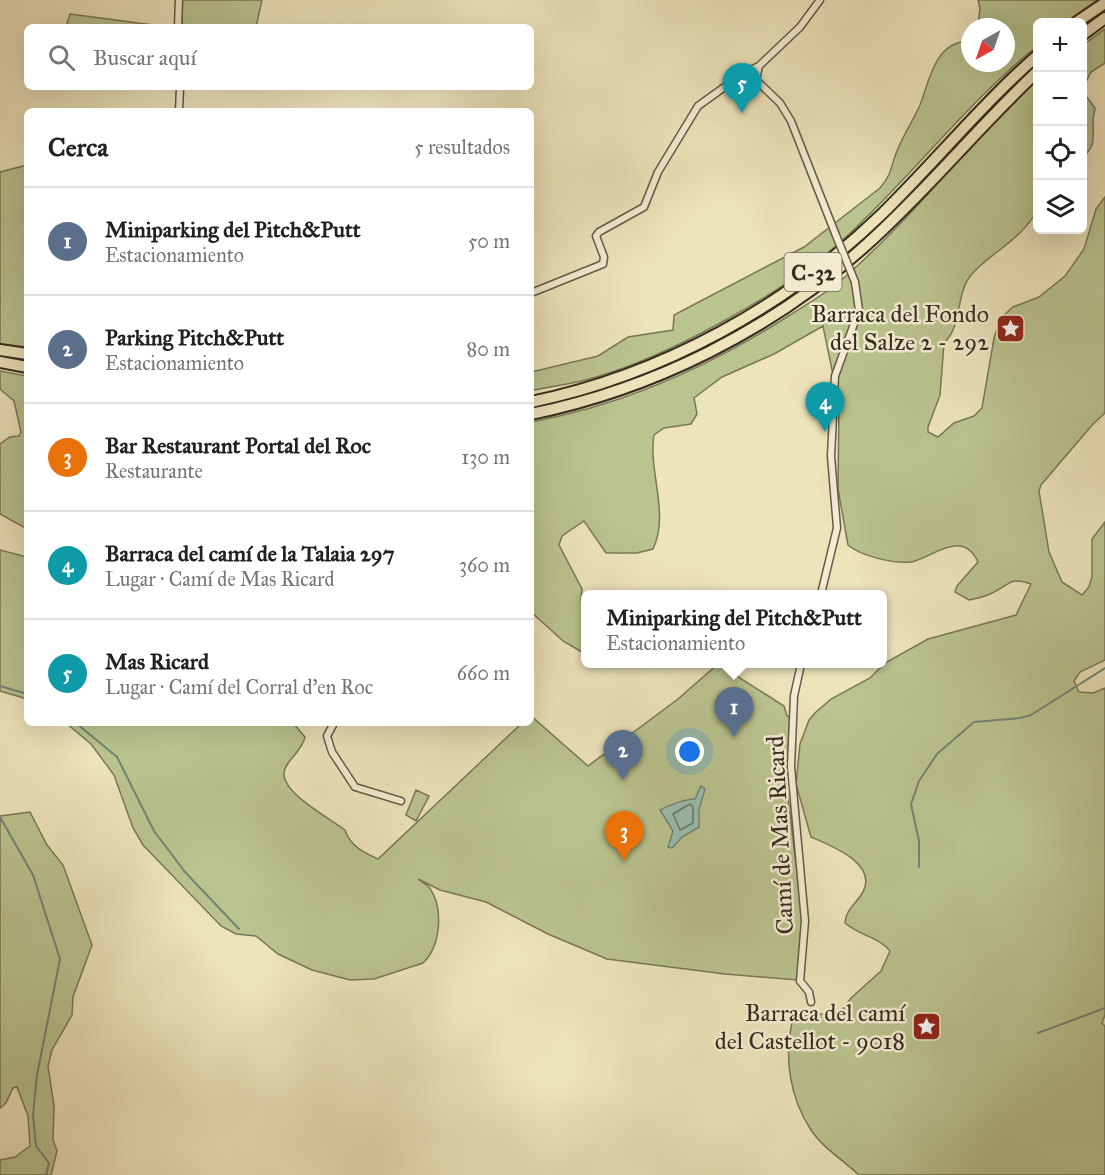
<!DOCTYPE html>
<html lang="es">
<head>
<meta charset="utf-8">
<style>
	body { margin:0; font-family:"IM FELL Great Primer",serif; background:#f6f6f6; color:#202124 }
	.controls { position:absolute; right:18px; top:18px; display:grid; overflow:hidden; border-radius:9px; box-shadow:0 6px 24px #0002 }
	.controls button { width:54px; height:54px; display:grid; place-items:center; padding:0; border:0; border-bottom:2px solid #e0e0e0; background:#fff; color:#202124; font:30px sans-serif }
	.compass { position:absolute; left:961px; top:18px; width:54px; height:54px; border-radius:50%; background:#fff; box-shadow:0 6px 24px #0002; rotate:220deg }
	.you { position:absolute; left:690px; top:752px; width:21px; height:21px; margin:-15px; border:4px solid #fff; border-radius:50%; background:#1a73e8; box-shadow:0 0 0 9px #1a73e833 }
	.badge { display:grid; place-items:center; width:39px; height:39px; border-radius:50%; background:#8f2418; color:#fff; font-size:20px; font-weight:700 }
	.pin { position:absolute; translate:-50% -50px; filter:drop-shadow(0 2px 3px #0008) }
	.pin::after { content:''; position:absolute; top:32px; width:21px; height:18px; background:inherit; clip-path:polygon(0 0,100% 0,50% 100%) }
	.popup { position:absolute; left:581px; top:590px; width:306px; height:78px; box-sizing:border-box; display:grid; place-content:center; border-radius:9px; background:#fff; filter:drop-shadow(0 2px 4px #0005); font-size:20px; white-space:nowrap; color:#757577 }
	.popup b { font-size:22px; color:#202124 }
	.popup::after { content:''; position:absolute; left:50%; top:100%; margin-left:-12px; border:12px solid transparent; border-top-color:#fff }
	.list { margin:0; padding:0; list-style:none }
	h2 { display:flex; justify-content:space-between; align-items:center; height:78px; margin:0; padding:0 24px; font-size:26px }
	h2 small { font-size:20px; font-weight:400; color:#757577 }
	.list li { display:grid; grid-template-columns:39px 1fr auto; gap:18px; align-items:center; box-sizing:border-box; height:108px; padding:0 24px; border-top:2px solid #e0e0e0 }
	.list b { display:block; font-size:22px; white-space:nowrap }
	.list p { margin:0; font-size:20px; white-space:nowrap; color:#757577 }
	.list em { font-size:20px; font-style:normal; color:#757577 }
	.icon { flex:none; width:33px; height:33px; fill:none; stroke:currentColor; stroke-width:2; stroke-linecap:round; stroke-linejoin:round }
	.map { position:relative; flex:none; width:1105px; height:1175px; overflow:hidden }
	.search { position:absolute; background:#fff; box-shadow:0 6px 24px #0002; left:24px; top:24px; width:510px; height:66px; display:flex; align-items:center; gap:15px; box-sizing:border-box; padding:0 21px; border-radius:9px; color:#757577; font-size:22px }
	.panel { position:absolute; background:#fff; box-shadow:0 6px 24px #0002; left:24px; top:108px; width:510px; height:618px; border-radius:9px }
	.map>svg:first-child { display:block }
	.green { fill:#bac48f; stroke:#787856; stroke-width:1.5 }
	.water { fill:#99bfaf; stroke:#718475; stroke-width:1.5 }
	.lines { fill:none; stroke-linecap:round; stroke-linejoin:round }
	.shore { stroke:#687666; stroke-width:1.5 }
	.stream { stroke:#718475; stroke-width:2 }
	.street-casing { stroke:#645a46; stroke-width:9 }
	.highway-casing { stroke:#362c1e; stroke-width:14 }
	.street { stroke:#f4edd3; stroke-width:6 }
	.highway { stroke:#eee4bc; stroke-width:10 }
	.street-bridge-casing { stroke:#645a46; stroke-width:9; stroke-linecap:butt }
	.street-bridge { stroke:#f4edd3; stroke-width:6 }
	.labels { text-anchor:middle; stroke-width:5; stroke-linejoin:round; paint-order:stroke }
	.shield { fill:#f4edd3; stroke:#6f6654; stroke-width:1.5 }
	.shield-label { font-size:22px; font-weight:bold; fill:#362c1e }
	.poi-label { font-size:24px; fill:#362c1e; stroke:#f4edd3; text-anchor:end }
	.street-label { font-size:24px; fill:#362c1e; stroke:#f4edd3 }
</style>
</head>
<body>
<div class="map">
<svg width="1105" height="1175" viewBox="0 0 1105 1175">
	<rect width="100%" height="100%" fill="#eee4bc"/>
	<filter id="stains"><feTurbulence type="fractalNoise" baseFrequency=".00333" numOctaves="4"/><feColorMatrix values="0 0 0 0 .2 0 0 0 0 .09 0 0 0 0 .02 0 0 0 .5 -.17"/></filter>
	<radialGradient id="worn" r=".72"><stop offset=".6" stop-color="#630" stop-opacity="0"/><stop offset="1" stop-color="#630" stop-opacity=".3"/></radialGradient>
	<path class="green" d="M182 0H262L256 27H182Z
		M978 0H1097L1066 22H1038L1037 46C967 103 912 176 845 238 788 291 668 357 593 378 573 384 552 386 531 391V372L598 356 628 337 673 330 674 315 804 247 880 188C893 173 890 167 897 151 903 135 913 121 920 105 930 79 935 41 970 41V63H1006V27H978L980 8Z
		M70 14 168 27H66Z
		M1105 29V63L1091 72 1083 88V45Z
		M1037 81C1037 100 1041 200 1037 210 1023 239 991 252 971 275 955 295 963 325 944 343L940 395 928 427V432L938 437 954 423 974 416 982 408 994 338 1001 318 1013 307 1039 297 1065 276 1084 249 1096 209 1105 197V413L1093 424 1041 485 1039 491 1049 552 1062 582 1082 595 1089 587 1092 577V539L1105 522V660L1080 672 1074 681 1079 692 1093 693 1105 688V1015L1102 1023 1105 1026V1175H859C844 1161 822 1147 811 1130 790 1098 784 1059 792 1022L812 1013 838 1016 851 998 881 971 890 951C879 937 860 936 845 923 846 909 856 904 863 892 878 863 830 845 811 837L796 784 800 744 809 720 816 712 831 699 870 678 885 663 928 639 1016 615 1031 584C1010 576 1010 585 992 593 985 597 977 598 969 600L955 592 957 586 978 562C962 527 931 559 911 562 894 564 861 556 848 545L838 489 839 404 823 326 774 354 722 377 694 398 697 414 691 424 664 428 654 435C648 472 670 514 653 549L637 553H606L584 521 562 536 559 545 582 589 581 600 585 608V654L563 641 531 612V422C624 405 711 366 790 315 809 303 830 291 846 276 881 245 914 210 945 175 975 142 1003 109 1037 81Z
		M1083 92 1095 108C1095 113 1092 117 1093 122 1093 139 1096 145 1083 157Z
		M27 165V347L0 344V172Z
		M0 371 27 376V529L0 514V444L10 437 19 436 21 432 14 401 0 389Z
		M0 550 27 557V699L0 691Z
		M718 664 784 706 787 716 794 718 787 789 804 930 797 980 725 974 607 959 548 934 486 902 440 890 418 879C420 881 426 884 429 887 444 907 441 946 423 963L374 979 350 980 312 970 278 954 256 936 236 934 221 926 143 845 133 828 114 775 91 744 66 723H293L305 737C302 752 284 762 284 773 283 794 331 819 345 830 350 846 363 852 378 859L522 723H531V716L588 766 678 699Z
		M416 790 429 796 416 821 406 815Z
		M30 812 47 845 63 865 92 945 73 997 72 1015 52 1050 48 1066 54 1106 53 1140 57 1151 51 1175H0V1160L15 1157 30 1146 28 1116 17 1087 13 1088 6 1103 0 1108V816Z"/>
	<path class="water" d="M701 786 705 789 699 809V827L682 837 672 848 668 847 673 831 660 810C667 806 688 798 695 799Z"/>
	<g class="lines">
		<path class="shore" d="M690 804 693 807V823L680 830 673 814Z"/>
		<path class="stream" d="M0 686 27 694
			M76 723 117 757 154 831 185 872 239 929
			M0 817 33 875 60 959 37 1075 33 1115 36 1146 49 1163 46 1175
			M919 867V841L911 804 919 781 937 754 974 722 1020 718 1031 715 1105 668
			M1038 1033 1105 1008"/>
		<defs>
			<path id="street" d="M820 0 800 27 759 66 756 80 780 103 791 121 835 233
				M178 27 179 0
				M179 111 180 87
				M531 293 603 264 604 257 596 236 599 232 644 207 658 172 698 106 744 73 759 66
				M821 594 837 528 831 456 835 376 859 310 855 282
				M801 664 794 696 791 767 805 921 800 981 809 992 811 1002
				M334 723 327 736 332 752 355 787 401 801"/>
			<path id="highway" d="M1077 22 1105 3
				M1082 35 1105 18
				M0 350 27 354
				M0 362 27 367
				M531 402C662 375 787 306 882 214 935 162 982 104 1038 55
				M531 414C653 389 772 330 865 246 926 192 978 127 1038 71"/>
		</defs>
		<use href="#street" class="street-casing"/>
		<use href="#highway" class="highway-casing"/>
		<use href="#street" class="street"/>
		<use href="#highway" class="highway"/>
		<defs>
			<path id="street-bridge" d="M835 233 855 282"/>
		</defs>
		<use href="#street-bridge" class="street-bridge-casing"/>
		<use href="#street-bridge" class="street-bridge"/>
	</g>
	<defs>
		<symbol id="sight-square" viewBox="-11 -11 22 22"><rect x="-9" y="-9" width="18" height="18" rx="4" fill="#8f2418" stroke="#f4edd3"/><path d="M0-6L1.8-2.2L6-1.7L2.9 1.2L3.7 5.4L0 3.3L-3.7 5.4L-2.9 1.2L-6-1.7L-1.8-2.2Z" fill="#fff"/></symbol>
	</defs>
	<g fill-rule="evenodd">
		<use href="#sight-square" x="994" y="312" width="33" height="33"/>
		<use href="#sight-square" x="910" y="1010" width="33" height="33"/>
	</g>
	<g class="labels">
		<rect class="shield" x="784.5" y="253" width="57" height="38" rx="4.5"/>
		<g class="shield-label">
			<text x="813" y="280">C-32</text>
		</g>
		<g class="poi-label">
			<text x="989" y="322">Barraca del Fondo<tspan x="989" dy="28">del Salze 2 - 292</tspan></text>
			<text x="905" y="1021">Barraca del camí<tspan x="905" dy="28">del Castellot - 9018</tspan></text>
		</g>
		<g class="street-label">
			<text transform="translate(780 835) rotate(-93)" y="8">Camí de Mas Ricard</text>
		</g>
	</g>
	<rect width="100%" height="100%" filter="url(#stains)"/>
	<rect width="100%" height="100%" fill="url(#worn)"/>
</svg>
<div class="controls">
<button>+</button>
<button>−</button>
<button><svg class="icon" aria-label="locate" viewBox="0 0 24 24"><circle cx="12" cy="12" r="6"/><path d="M12 2v4M12 18v4M2 12h4M18 12h4"/></svg></button>
<button><svg class="icon" aria-label="layers" viewBox="0 0 24 24"><path d="M12 4l9 5-9 5-9-5zM3 14l9 5 9-5"/></svg></button>
</div>
<svg class="compass" viewBox="-18 -18 36 36"><path d="M0-13l5 13h-10z" fill="#e53935"/><path d="M0 13l5-13h-10z" fill="#757577"/></svg>
<div class="you"></div>
<div class="pin badge" style="left:734px;top:737px;background:#5c6f8a">1</div>
<div class="popup"><b>Miniparking del Pitch&amp;Putt</b>Estacionamiento</div>
<div class="pin badge" style="left:623px;top:780px;background:#5c6f8a">2</div>
<div class="pin badge" style="left:624px;top:861px;background:#e8710a">3</div>
<div class="pin badge" style="left:825px;top:432px;background:#0f9aa8">4</div>
<div class="pin badge" style="left:742px;top:113px;background:#0f9aa8">5</div>
<div class="search"><svg class="icon" aria-label="search" viewBox="0 0 24 24"><circle cx="10" cy="10" r="6"/><path d="M15 15l6 6"/></svg>Buscar aquí</div>
<section class="panel">
<h2>Cerca<small>5 resultados</small></h2>
<ul class="list">
<li><span class="badge" style="background:#5c6f8a">1</span><div><b>Miniparking del Pitch&amp;Putt</b><p>Estacionamiento</p></div><em>50 m</em></li>
<li><span class="badge" style="background:#5c6f8a">2</span><div><b>Parking Pitch&amp;Putt</b><p>Estacionamiento</p></div><em>80 m</em></li>
<li><span class="badge" style="background:#e8710a">3</span><div><b>Bar Restaurant Portal del Roc</b><p>Restaurante</p></div><em>130 m</em></li>
<li><span class="badge" style="background:#0f9aa8">4</span><div><b>Barraca del camí de la Talaia 297</b><p>Lugar · Camí de Mas Ricard</p></div><em>360 m</em></li>
<li><span class="badge" style="background:#0f9aa8">5</span><div><b>Mas Ricard</b><p>Lugar · Camí del Corral d'en Roc</p></div><em>660 m</em></li>
</ul>
</section>
</div>
</body>
</html>
